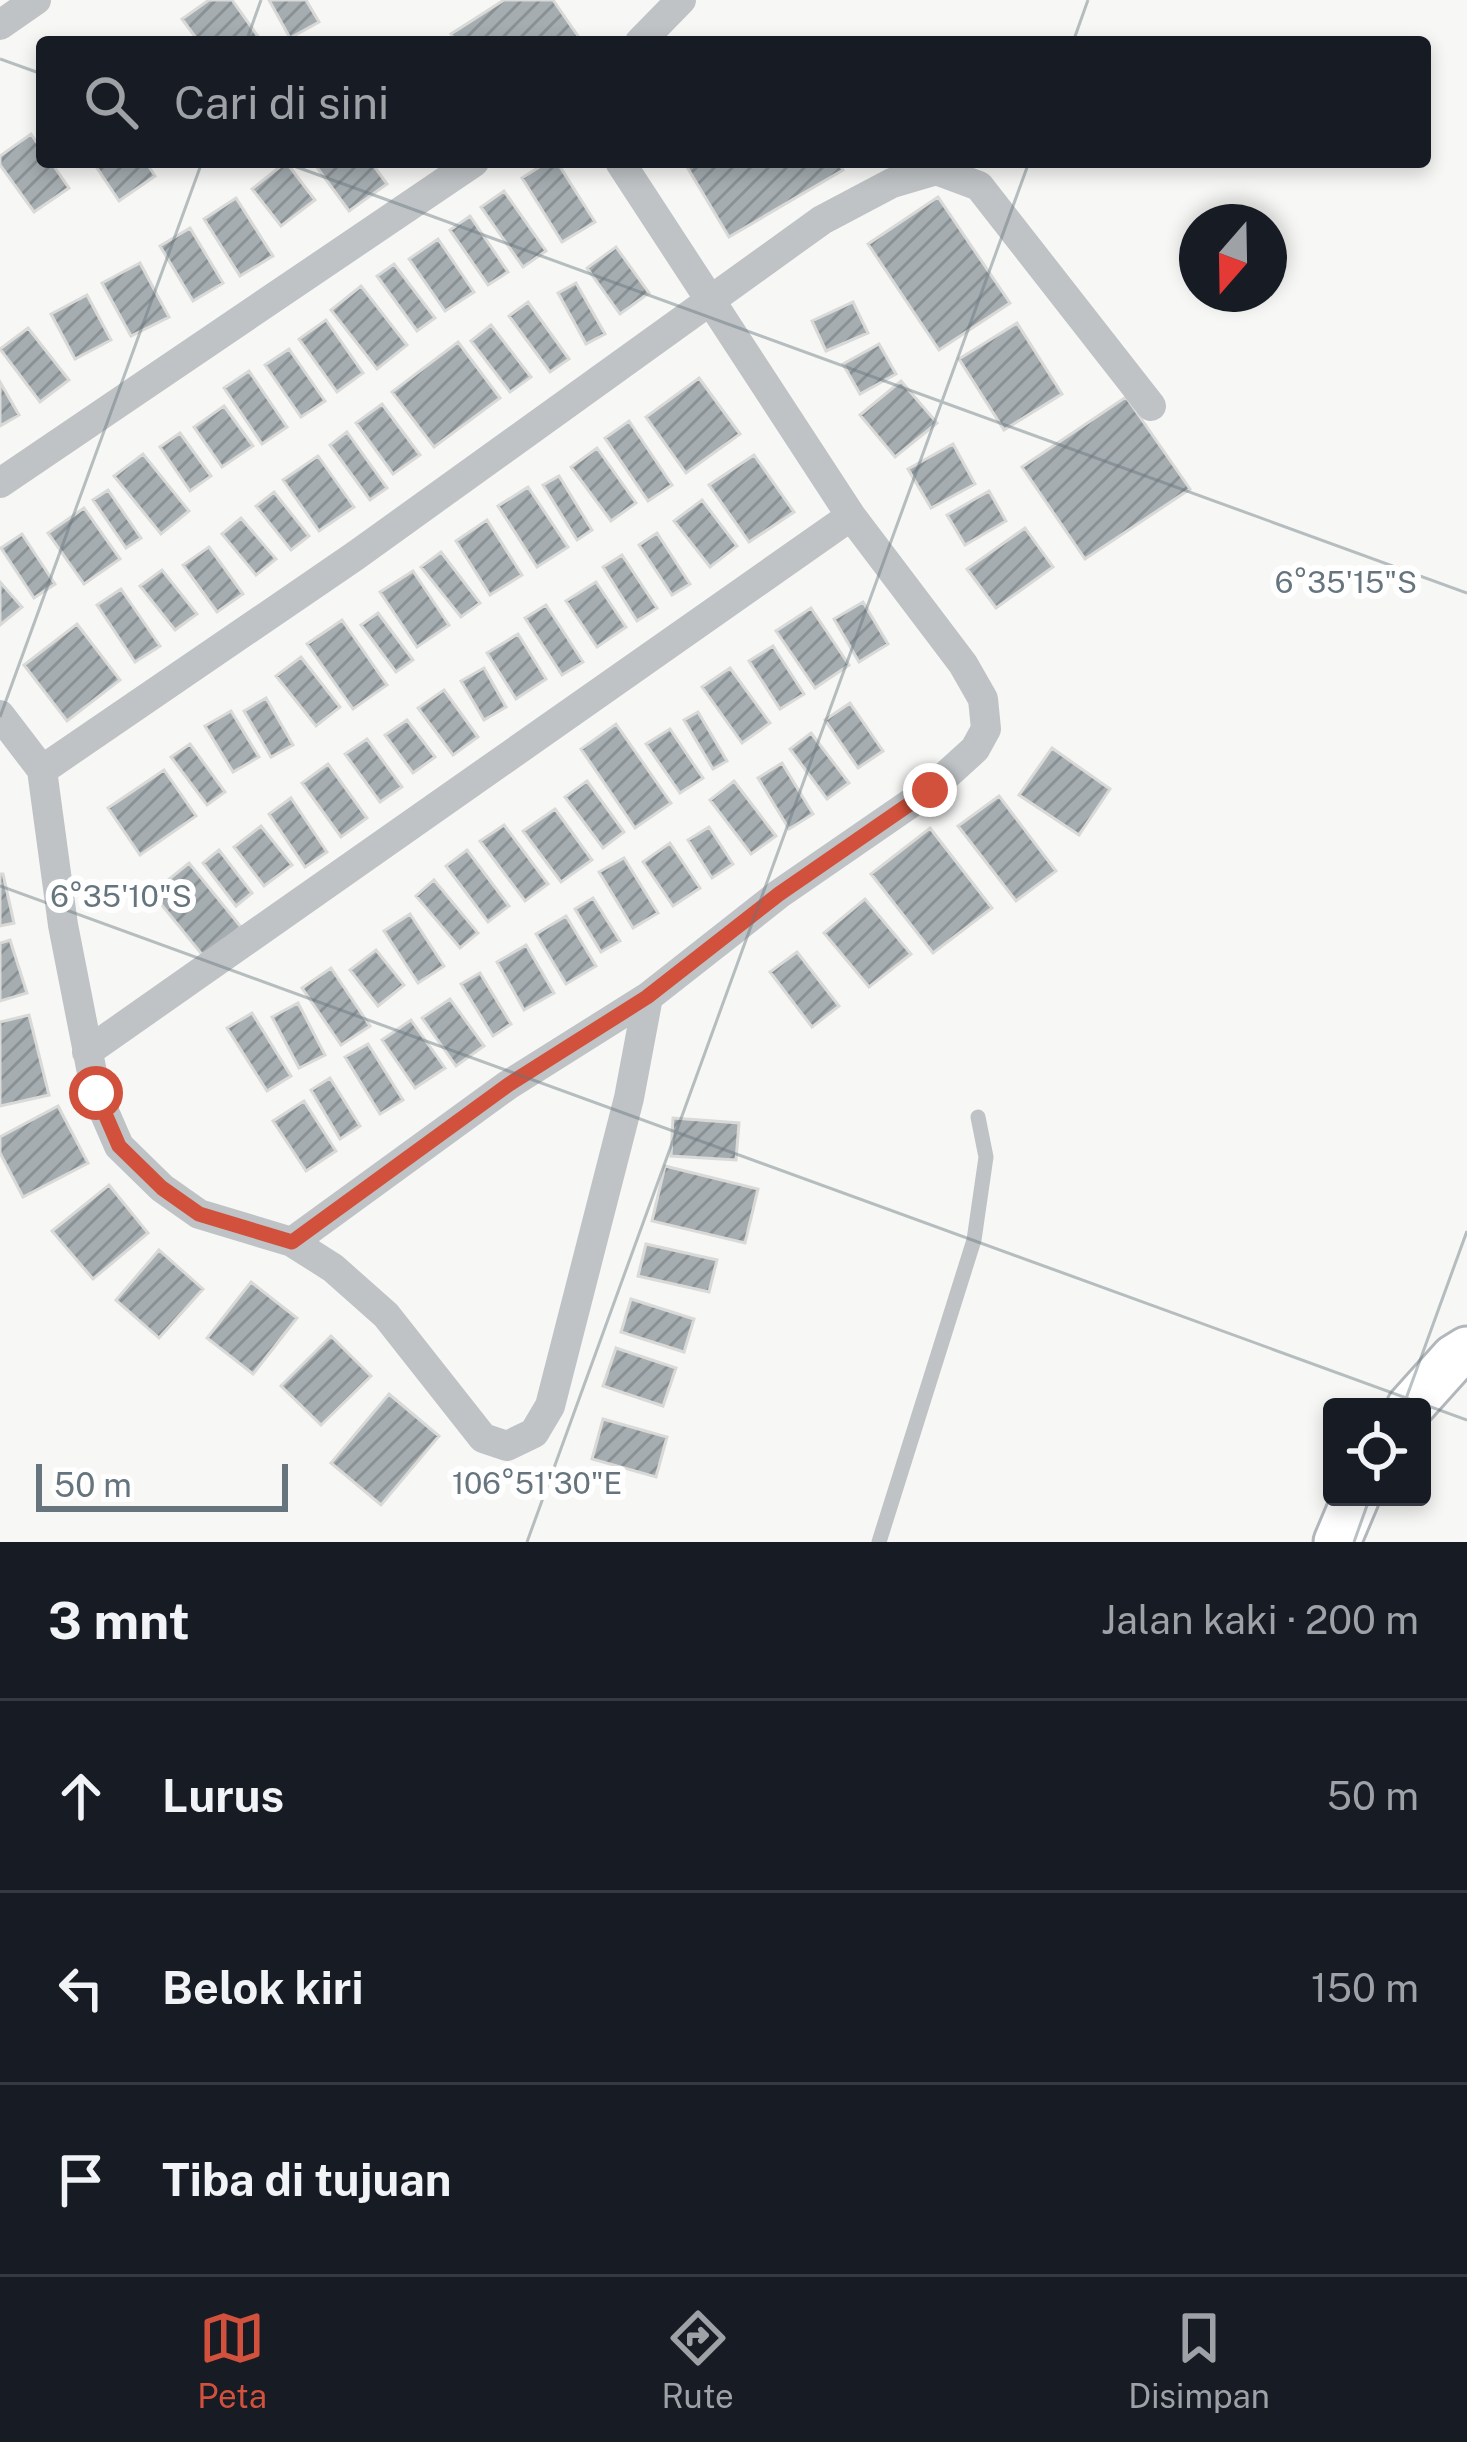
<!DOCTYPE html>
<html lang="id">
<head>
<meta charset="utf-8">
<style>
	body { margin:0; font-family:"Public Sans",sans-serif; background:#242831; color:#f1f3f6 }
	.controls { position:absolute; right:36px; bottom:36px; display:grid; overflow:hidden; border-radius:12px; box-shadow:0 6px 18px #0003 }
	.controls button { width:108px; height:108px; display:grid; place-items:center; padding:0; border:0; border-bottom:3px solid #363941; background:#171b24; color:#f1f3f6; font:60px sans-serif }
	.compass { position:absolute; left:1179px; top:204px; width:108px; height:108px; border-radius:50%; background:#171b24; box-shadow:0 6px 18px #0003; rotate:200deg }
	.scale { position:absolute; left:36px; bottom:30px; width:252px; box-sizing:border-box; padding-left:12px; border:6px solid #66757d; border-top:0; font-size:33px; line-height:42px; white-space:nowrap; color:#66757d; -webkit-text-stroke:9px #fff; paint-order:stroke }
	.stop { position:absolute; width:36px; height:36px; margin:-27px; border:9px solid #d1513c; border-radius:50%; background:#fff }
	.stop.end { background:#d1513c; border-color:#fff; box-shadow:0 3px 12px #0008 }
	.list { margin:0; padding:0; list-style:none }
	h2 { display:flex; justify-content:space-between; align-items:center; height:156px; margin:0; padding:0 48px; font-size:51px }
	h2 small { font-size:39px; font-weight:400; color:#9ea1a6 }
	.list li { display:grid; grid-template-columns:78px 1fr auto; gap:36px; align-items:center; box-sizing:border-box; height:192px; padding:0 48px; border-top:3px solid #363941 }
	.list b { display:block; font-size:45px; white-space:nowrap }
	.list em { font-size:39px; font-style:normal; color:#9ea1a6 }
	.icon { flex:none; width:66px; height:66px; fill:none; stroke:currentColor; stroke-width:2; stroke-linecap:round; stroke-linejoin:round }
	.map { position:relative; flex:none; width:1467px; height:1542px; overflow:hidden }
	.search { position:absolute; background:#171b24; box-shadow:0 6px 18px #0003; left:36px; right:36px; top:36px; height:132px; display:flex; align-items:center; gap:30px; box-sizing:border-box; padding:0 42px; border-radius:12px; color:#9ea1a6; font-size:45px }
	.sheet { height:732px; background:#171b24 }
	nav { display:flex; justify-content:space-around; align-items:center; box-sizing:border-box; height:168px; border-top:3px solid #363941; background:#171b24; font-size:33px; color:#9ea1a6 }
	nav a { display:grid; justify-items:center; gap:6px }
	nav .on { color:#d1513c }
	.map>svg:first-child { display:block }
	.building { fill:url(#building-hatch); stroke:#d9d9d7; stroke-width:3 }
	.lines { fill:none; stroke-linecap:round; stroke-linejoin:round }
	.secondary-casing { stroke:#b2b7bb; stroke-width:51 }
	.lane { stroke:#bfc3c6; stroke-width:15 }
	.street { stroke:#bfc3c6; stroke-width:30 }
	.secondary { stroke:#fff; stroke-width:45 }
	.route { stroke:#d1513c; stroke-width:15 }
	.ticks { fill:none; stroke:#66757d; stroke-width:3; stroke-opacity:0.45 }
	.ticks-label { font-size:30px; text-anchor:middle; fill:#66757d; stroke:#fff; stroke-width:12; stroke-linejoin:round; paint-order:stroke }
</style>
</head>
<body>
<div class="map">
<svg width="1467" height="1542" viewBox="0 0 1467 1542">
	<defs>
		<pattern id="building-hatch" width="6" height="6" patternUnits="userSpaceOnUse" patternTransform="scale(3)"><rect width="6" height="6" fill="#a5adb1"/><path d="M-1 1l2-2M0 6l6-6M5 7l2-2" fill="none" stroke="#8a9195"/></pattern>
	</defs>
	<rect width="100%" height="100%" fill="#f7f7f5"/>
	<path class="building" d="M209 0H232L262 42H199L182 19Z
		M269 0H306L319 22 290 38Z
		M504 0H553L582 42H456L451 34Z
		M31 134 42 150V162H51L69 188 34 212 0 165V156Z
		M93 162H146L155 176 119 201Z
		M286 162 315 200 281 226 252 189Z
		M313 162H371L387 184 349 211Z
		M547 162H557L595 222 562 242 522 178Z
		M684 162H838L843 170 729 237Z
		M504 191 546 251 523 267 481 207Z
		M938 197 1010 303 939 350 868 244Z
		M236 198 273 256 240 276 204 219Z
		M470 216 508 272 488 285 450 230Z
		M190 228 223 283 193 301 160 246Z
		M438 239 474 292 445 311 409 259Z
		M616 247 649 293 620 314 587 268Z
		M140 263 169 317 131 336 102 283Z
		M394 264 435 318 417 331 377 276Z
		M576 283 605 334 586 344 558 293Z
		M361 286 407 345 377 369 331 310Z
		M87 295 111 340 75 359 51 314Z
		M528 302 569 359 550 372 509 316Z
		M853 302 868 333 826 351 812 321Z
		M326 320 363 373 337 392 299 339Z
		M1017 323 1062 394 1004 430 959 359Z
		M491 325 531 377 510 392 471 341Z
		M28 328 69 380 40 402 0 349Z
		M458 342 500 398 434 447 392 392Z
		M879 344 896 374 860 394 843 364Z
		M289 349 325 401 301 417 265 365Z
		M249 371 287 427 262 444 224 388Z
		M699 378 740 434 686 473 646 417Z
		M901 381 937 423 895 457 860 415Z
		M0 382 19 415 0 426Z
		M1126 397 1190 489 1085 559 1022 467Z
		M382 404 420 455 393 474 356 423Z
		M224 406 253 446 222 467 194 427Z
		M629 421 672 485 648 501 605 438Z
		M347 432 387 488 370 500 330 445Z
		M180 433 211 476 190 491 160 447Z
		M953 444 975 484 931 508 908 469Z
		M597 448 636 503 611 521 571 467Z
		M143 454 189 511 161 534 114 476Z
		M754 455 794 512 749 542 709 485Z
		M318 456 354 507 319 531 283 480Z
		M559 476 592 530 577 540 543 485Z
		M528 487 568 547 537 567 498 506Z
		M108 490 141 538 126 548 93 500Z
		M989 491 1006 521 965 545 947 515Z
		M274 492 309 536 291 550 256 506Z
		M702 500 737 546 710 567 674 521Z
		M84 508 120 559 84 584 48 533Z
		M241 518 276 559 256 575 222 534Z
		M487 520 522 575 490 595 456 541Z
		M1025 528 1053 567 996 608 967 569Z
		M657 533 690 584 672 595 639 545Z
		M22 534 55 584 34 598 1 548Z
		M209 547 243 594 217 612 183 565Z
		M441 552 480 603 461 617 421 567Z
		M622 555 657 608 637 621 603 567Z
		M162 570 197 614 175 630 140 586Z
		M413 571 449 625 417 647 380 592Z
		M0 582 22 607 0 625Z
		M596 582 626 627 597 647 566 601Z
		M121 589 160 646 135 662 97 605Z
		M863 602 888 644 859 662 834 619Z
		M546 605 583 662 562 675 525 618Z
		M811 608 849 665 815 688 776 631Z
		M378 613 413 660 396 672 361 625Z
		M342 620 387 685 353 709 307 644Z
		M77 624 120 680 67 721 24 665Z
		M518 634 546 679 516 699 487 653Z
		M773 646 804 694 780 709 749 661Z
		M301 657 340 707 316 726 276 676Z
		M484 668 506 707 484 720 461 681Z
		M730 668 770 723 742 743 702 687Z
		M444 690 478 737 453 755 418 708Z
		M266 698 293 745 271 757 244 711Z
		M850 703 883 751 858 768 825 720Z
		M231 711 259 757 233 772 205 726Z
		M698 712 727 761 713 769 684 720Z
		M407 720 435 757 413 773 385 735Z
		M616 724 671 803 635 828 581 749Z
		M670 729 703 778 680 793 646 744Z
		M811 733 849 783 827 799 790 749Z
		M367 739 402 787 380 802 345 754Z
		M190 744 225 792 207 805 171 757Z
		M1052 748 1110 789 1079 835 1019 795Z
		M782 763 813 814 789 829 758 778Z
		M328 764 367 818 341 837 302 783Z
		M164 770 196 816 140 855 108 808Z
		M587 781 624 832 603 848 565 797Z
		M734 781 776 836 751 854 710 800Z
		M999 796 1056 871 1016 901 958 826Z
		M291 798 327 852 305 867 269 814Z
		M555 809 592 860 561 882 523 831Z
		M504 825 548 884 525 901 480 841Z
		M261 826 292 865 264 886 234 847Z
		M709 827 733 864 712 878 688 840Z
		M930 828 992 908 933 953 871 874Z
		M670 843 700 888 673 906 643 862Z
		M219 850 252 893 236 906 203 863Z
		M467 850 509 906 488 922 446 866Z
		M624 858 658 913 633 928 599 872Z
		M189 863 241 927 204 957 152 893Z
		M0 874H3L14 923 0 926Z
		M434 880 478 933 460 948 416 896Z
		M593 898 620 941 601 952 575 909Z
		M865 899 911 954 869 987 824 933Z
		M410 914 444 966 418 983 384 931Z
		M566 916 596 966 566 984 536 934Z
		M10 940 27 993 0 1001V943Z
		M526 945 554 993 524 1010 497 962Z
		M376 950 404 985 378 1006 350 970Z
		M797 952 839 1006 812 1027 770 972Z
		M331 968 370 1026 341 1045 302 988Z
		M480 973 511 1024 493 1036 461 984Z
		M450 999 484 1046 456 1066 422 1018Z
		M298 1003 325 1055 299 1068 272 1017Z
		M252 1013 291 1076 267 1091 227 1028Z
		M29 1015 49 1095 0 1106V1022Z
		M411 1020 445 1068 415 1088 382 1040Z
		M368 1044 403 1100 380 1114 345 1057Z
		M330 1078 360 1126 340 1139 311 1090Z
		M304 1101 336 1151 306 1171 273 1121Z
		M58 1106 88 1163 23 1197 0 1153V1137Z
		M673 1118 739 1123 736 1160 671 1156Z
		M665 1166 758 1189 745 1243 652 1221Z
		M109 1185 148 1233 93 1279 52 1231Z
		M646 1244 717 1260 709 1292 638 1276Z
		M159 1250 203 1289 159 1338 116 1300Z
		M251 1282 297 1318 253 1374 207 1338Z
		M631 1299 694 1319 684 1352 621 1332Z
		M331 1336 371 1376 321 1425 281 1386Z
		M616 1348 676 1368 663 1406 603 1386Z
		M389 1394 439 1436 381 1505 331 1463Z
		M603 1419 667 1437 656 1477 592 1459Z"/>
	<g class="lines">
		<defs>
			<path id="secondary" d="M1410 1407 1454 1358 1467 1350
				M1337 1542 1356 1497"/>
		</defs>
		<use href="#secondary" class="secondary-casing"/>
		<path class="lane" d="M879 1542 974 1240 986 1157 978 1117"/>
		<path class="street" d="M0 25 36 0
			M640 42 681 0
			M0 483 474 162
			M0 715 42 770 63 925 96 1093 119 1146 162 1188 199 1214 292 1242 333 1268 386 1315 483 1438 507 1446 534 1433 550 1406 629 1098 648 997
			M42 770 355 556 822 220 892 183 936 170 979 186 1151 406
			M87 1052 851 516
			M292 1242 508 1085 648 997 779 894 930 790 975 749 986 729 983 699 963 664 851 516 620 162"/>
		<use href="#secondary" class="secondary"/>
	</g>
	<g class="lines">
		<path class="route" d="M96 1093 119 1146 162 1188 199 1214 292 1242 508 1085 647 997 779 894 930 790"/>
	</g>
	<path class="ticks" d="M246 42 261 0M1073 42 1088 0M0 59 42 74M283 162 1467 593M0 717 202 162M0 886 1467 1420M1403 1407 1467 1231M527 1542 1029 162M1354 1542 1370 1497"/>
	<g class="ticks-label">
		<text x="1346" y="593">6°35'15"S</text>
		<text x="121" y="907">6°35'10"S</text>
		<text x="537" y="1494">106°51'30"E</text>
	</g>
</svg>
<div class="controls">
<button><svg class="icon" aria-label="locate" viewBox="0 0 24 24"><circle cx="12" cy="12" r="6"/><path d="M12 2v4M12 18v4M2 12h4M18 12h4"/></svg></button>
</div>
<svg class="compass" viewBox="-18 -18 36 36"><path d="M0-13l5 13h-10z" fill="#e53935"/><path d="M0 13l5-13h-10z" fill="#9ea1a6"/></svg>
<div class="scale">50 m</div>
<div class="stop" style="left:96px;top:1093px"></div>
<div class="stop end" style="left:930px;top:790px"></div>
<div class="search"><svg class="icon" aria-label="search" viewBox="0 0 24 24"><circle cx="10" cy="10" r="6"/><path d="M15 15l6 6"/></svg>Cari di sini</div>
</div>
<section class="sheet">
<h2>3 mnt<small>Jalan kaki · 200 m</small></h2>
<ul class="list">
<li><svg class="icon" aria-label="ahead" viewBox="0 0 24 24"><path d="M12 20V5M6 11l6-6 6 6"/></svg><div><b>Lurus</b></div><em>50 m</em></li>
<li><svg class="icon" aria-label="left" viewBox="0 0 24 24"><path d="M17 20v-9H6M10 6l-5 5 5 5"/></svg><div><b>Belok kiri</b></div><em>150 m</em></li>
<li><svg class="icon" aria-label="arrive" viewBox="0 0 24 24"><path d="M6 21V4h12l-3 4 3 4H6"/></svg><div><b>Tiba di tujuan</b></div></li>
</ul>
</section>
<nav>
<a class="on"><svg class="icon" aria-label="map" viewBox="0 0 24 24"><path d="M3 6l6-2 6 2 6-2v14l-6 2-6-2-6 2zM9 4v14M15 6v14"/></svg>Peta</a>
<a><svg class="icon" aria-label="directions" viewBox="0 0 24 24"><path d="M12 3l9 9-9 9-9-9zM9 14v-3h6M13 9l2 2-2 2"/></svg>Rute</a>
<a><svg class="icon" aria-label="saved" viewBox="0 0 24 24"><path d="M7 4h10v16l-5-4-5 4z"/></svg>Disimpan</a>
</nav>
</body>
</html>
